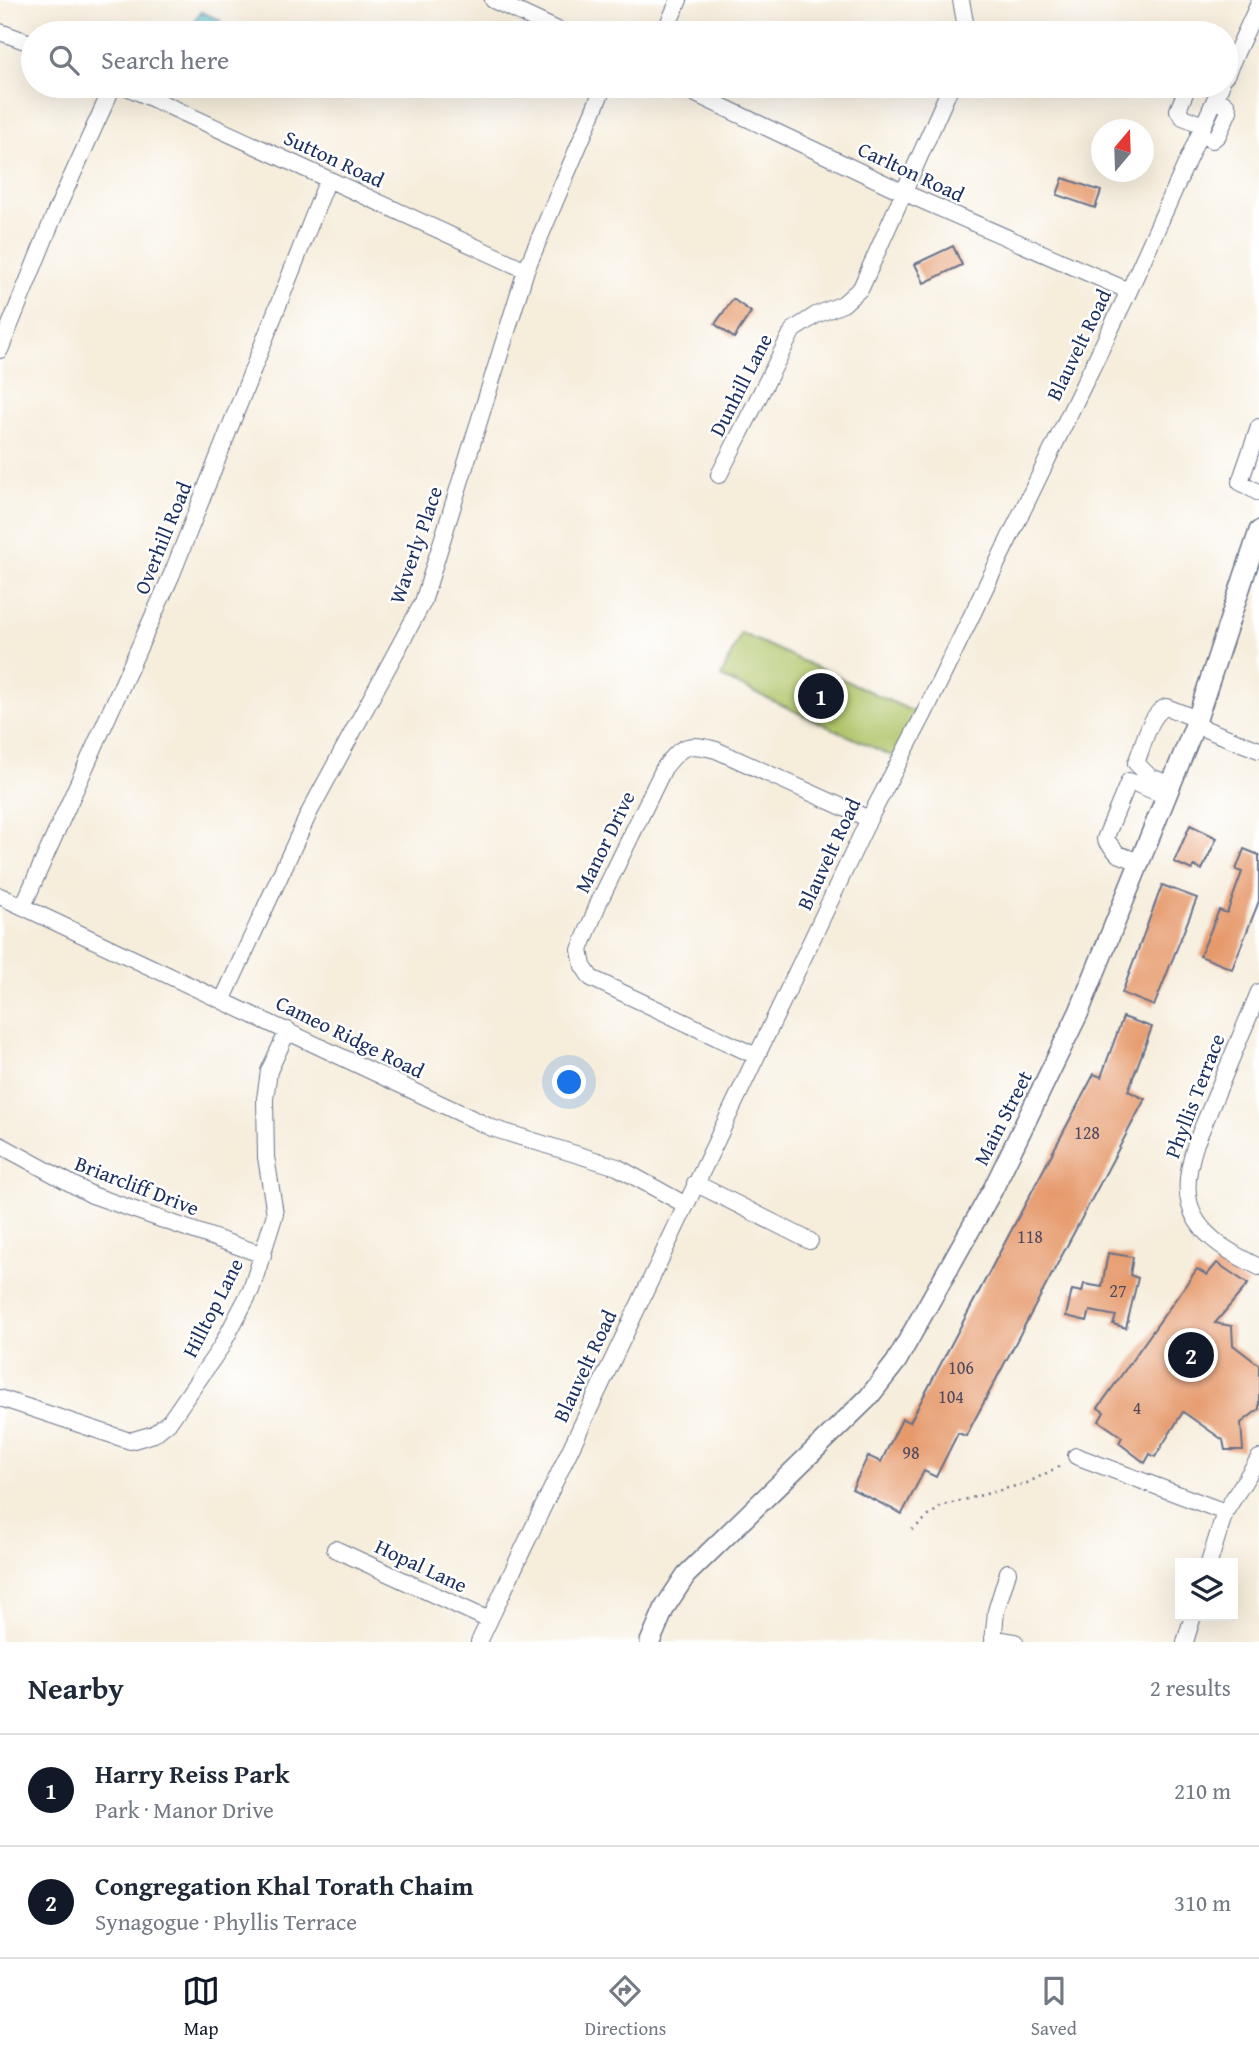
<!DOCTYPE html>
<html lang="en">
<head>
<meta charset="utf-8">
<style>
	body { margin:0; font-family:"Gentium Book Plus",serif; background:#f2f2f3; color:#1f2937 }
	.controls { position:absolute; right:21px; bottom:21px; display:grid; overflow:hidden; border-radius:0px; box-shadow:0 7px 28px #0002 }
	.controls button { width:63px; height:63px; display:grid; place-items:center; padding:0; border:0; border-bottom:2px solid #e0e1e3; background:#fff; color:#1f2937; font:35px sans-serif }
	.compass { position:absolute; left:1091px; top:119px; width:63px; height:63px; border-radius:50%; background:#fff; box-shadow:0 7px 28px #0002; rotate:19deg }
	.you { position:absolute; left:570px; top:1083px; width:24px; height:24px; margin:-18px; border:5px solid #fff; border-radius:50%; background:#1a73e8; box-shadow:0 0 0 10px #1a73e833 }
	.badge { display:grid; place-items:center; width:46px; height:46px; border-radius:50%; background:#111827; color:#fff; font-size:23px; font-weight:700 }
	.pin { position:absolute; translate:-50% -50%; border:4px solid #fff; box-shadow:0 2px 7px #0006 }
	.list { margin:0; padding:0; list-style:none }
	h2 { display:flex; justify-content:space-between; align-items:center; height:91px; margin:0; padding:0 28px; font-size:30px }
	h2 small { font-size:23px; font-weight:400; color:#747a83 }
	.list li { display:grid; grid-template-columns:46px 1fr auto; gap:21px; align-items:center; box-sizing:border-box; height:112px; padding:0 28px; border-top:2px solid #e0e1e3 }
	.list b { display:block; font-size:26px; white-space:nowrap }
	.list p { margin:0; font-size:23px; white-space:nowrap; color:#747a83 }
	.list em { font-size:23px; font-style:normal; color:#747a83 }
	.icon { flex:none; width:38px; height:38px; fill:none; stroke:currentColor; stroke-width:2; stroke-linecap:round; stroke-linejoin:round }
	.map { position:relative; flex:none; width:1259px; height:1642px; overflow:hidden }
	.search { position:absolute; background:#fff; box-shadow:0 7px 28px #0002; left:21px; right:21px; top:21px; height:77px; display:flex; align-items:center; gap:18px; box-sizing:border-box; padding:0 24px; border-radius:38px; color:#747a83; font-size:26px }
	.sheet { height:315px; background:#fff }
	nav { display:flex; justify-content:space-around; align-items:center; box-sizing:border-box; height:98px; border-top:2px solid #e0e1e3; background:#fff; font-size:19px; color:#747a83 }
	nav a { display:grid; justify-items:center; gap:4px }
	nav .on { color:#111827 }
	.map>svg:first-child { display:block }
	.green { fill:#b0c569; stroke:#667a64; stroke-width:2 }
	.water { fill:#4fbacb; stroke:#357494; stroke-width:2 }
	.building { fill:#e69a6c }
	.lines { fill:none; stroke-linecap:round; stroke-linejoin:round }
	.minor-casing { stroke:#68728a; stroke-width:18 }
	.major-casing { stroke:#68728a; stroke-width:22 }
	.path { stroke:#68728a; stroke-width:2.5; stroke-dasharray:2 5; stroke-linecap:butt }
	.minor { stroke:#fff; stroke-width:16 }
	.major { stroke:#fff; stroke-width:19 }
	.labels { text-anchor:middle; stroke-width:5; stroke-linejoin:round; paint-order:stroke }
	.number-label { font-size:18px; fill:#4e4a62 }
	.street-label { font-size:21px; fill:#1b2f5e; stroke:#fff }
</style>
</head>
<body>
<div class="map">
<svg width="1259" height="1642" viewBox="0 0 1259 1642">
	<rect width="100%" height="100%" fill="#fff"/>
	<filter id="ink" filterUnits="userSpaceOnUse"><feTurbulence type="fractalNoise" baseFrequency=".0143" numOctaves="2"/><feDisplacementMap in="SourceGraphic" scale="14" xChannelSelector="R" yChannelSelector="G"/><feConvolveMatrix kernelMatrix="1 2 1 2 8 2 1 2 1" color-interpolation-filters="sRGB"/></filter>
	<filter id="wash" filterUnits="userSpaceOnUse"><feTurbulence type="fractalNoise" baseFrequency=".00686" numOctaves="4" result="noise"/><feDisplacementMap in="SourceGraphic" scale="28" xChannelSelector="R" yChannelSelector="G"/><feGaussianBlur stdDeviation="1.57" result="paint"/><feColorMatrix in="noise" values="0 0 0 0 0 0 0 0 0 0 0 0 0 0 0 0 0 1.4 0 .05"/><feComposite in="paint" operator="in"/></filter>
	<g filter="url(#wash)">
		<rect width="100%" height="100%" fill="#f6eddb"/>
		<path class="green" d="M741 633 923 716 898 759 721 677Z"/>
		<path class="water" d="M201 12 220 20 219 30 214 33 197 25 195 19Z"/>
		<g id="blocks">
			<path class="building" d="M1063 178 1101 191 1095 208 1057 195Z
				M953 246 962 265 924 283 915 264Z
				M733 299 751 312 734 338 715 324Z
				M1190 825 1217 838 1202 870 1194 866 1192 870 1174 862Z
				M1244 849 1259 855V901L1232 969 1200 956 1219 910 1227 913 1242 872 1236 870Z
				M1162 885 1197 898 1154 1006 1122 993Z
				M1123 1017 1152 1027 1128 1091 1145 1099 966 1436 958 1433 936 1477 924 1471 902 1514 852 1489 868 1456 881 1462 902 1419 910 1422 1094 1074 1101 1077Z
				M1108 1253 1133 1257 1130 1275 1138 1278 1126 1328 1113 1324 1116 1316 1090 1311 1087 1321 1066 1316 1072 1290 1082 1292 1084 1284 1102 1287Z
				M1217 1263 1248 1284 1215 1323 1232 1326 1233 1345 1259 1365V1409L1241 1423 1243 1450H1225L1223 1440 1183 1412 1155 1457 1150 1454 1145 1463 1119 1443 1122 1437 1099 1421 1104 1412 1098 1408 1197 1269 1207 1275Z"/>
		</g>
	</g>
	<g filter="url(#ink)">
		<use href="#blocks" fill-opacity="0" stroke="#68728a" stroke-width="2"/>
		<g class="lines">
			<defs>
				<path id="minor" d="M493 0 564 33
					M961 0 967 33
					M0 32 33 44
					M664 33 679 0
					M1226 75 1259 3
					M125 86 526 270
					M679 86 905 193 1129 291
					M1188 86 1178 110 1183 117 1203 125
					M1199 134 1212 140 1218 135 1229 111 1227 105 1215 99
					M0 350 56 211 113 86
					M1259 427 1240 482 1259 493
					M719 475 793 330 816 315 843 304 861 288 951 86
					M1195 725 1259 750
					M1171 784 1150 777 1136 763C1143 747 1149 714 1166 707L1197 719
					M1139 862 1118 854 1105 839 1129 781 1166 796
					M0 896 492 1128 617 1167 684 1204
					M23 906 172 574 328 179
					M1259 992 1196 1143C1173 1212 1198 1237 1259 1267
					M223 999 310 811 423 602 526 270 604 86
					M756 1056 591 978 583 966 580 950 599 902 664 768C682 745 687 742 716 750L869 819
					M0 1145 92 1195 263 1255
					M695 1183 810 1241
					M0 1398 130 1441 154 1434 170 1421 221 1347 251 1290 275 1214 266 1157 265 1099 269 1071 288 1030
					M1076 1456 1225 1512
					M335 1549 489 1620
					M1209 1563 1225 1512 1259 1458
					M993 1638 1015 1642
					M479 1642 869 819 923 716 1129 291 1221 86
					M993 1642 996 1611 1008 1572
					M1185 1642 1193 1616"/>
				<path id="major" d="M650 1642 665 1607 686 1575 868 1398 896 1362 993 1189 1079 1012 1195 725 1259 531"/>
			</defs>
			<use href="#minor" class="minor-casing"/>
			<use href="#major" class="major-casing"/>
			<path class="path" d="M912 1530 941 1506 1027 1483 1064 1464"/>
			<use href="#minor" class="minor"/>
			<use href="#major" class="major"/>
		</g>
	</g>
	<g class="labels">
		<g class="number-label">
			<text x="1087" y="1139">128</text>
			<text x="1030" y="1243">118</text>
			<text x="1118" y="1297">27</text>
			<text x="961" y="1374">106</text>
			<text x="951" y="1403">104</text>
			<text x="1137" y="1414">4</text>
			<text x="911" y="1459">98</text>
		</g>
		<g class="street-label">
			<text transform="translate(334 159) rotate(25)" y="7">Sutton Road</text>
			<text transform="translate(911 172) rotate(25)" y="7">Carlton Road</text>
			<text transform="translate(1079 345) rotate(-64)" y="7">Blauvelt Road</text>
			<text transform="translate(741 385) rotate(-63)" y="7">Dunhill Lane</text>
			<text transform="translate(163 538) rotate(-68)" y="7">Overhill Road</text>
			<text transform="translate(416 545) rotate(-71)" y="7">Waverly Place</text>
			<text transform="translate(605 842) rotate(-64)" y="7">Manor Drive</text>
			<text transform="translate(829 854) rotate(-65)" y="7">Blauvelt Road</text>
			<text transform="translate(350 1037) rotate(26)" y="7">Cameo Ridge Road</text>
			<text transform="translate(1195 1096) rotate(-69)" y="7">Phyllis Terrace</text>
			<text transform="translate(1003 1118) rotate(-63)" y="7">Main Street</text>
			<text transform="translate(137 1186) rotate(21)" y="7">Briarcliff Drive</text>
			<text transform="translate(213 1308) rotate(-63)" y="7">Hilltop Lane</text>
			<text transform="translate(585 1366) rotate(-65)" y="7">Blauvelt Road</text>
			<text transform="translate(421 1566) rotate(25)" y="7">Hopal Lane</text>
		</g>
	</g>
</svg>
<div class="controls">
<button><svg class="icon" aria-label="layers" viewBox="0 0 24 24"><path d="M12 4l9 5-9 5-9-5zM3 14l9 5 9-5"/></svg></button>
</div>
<svg class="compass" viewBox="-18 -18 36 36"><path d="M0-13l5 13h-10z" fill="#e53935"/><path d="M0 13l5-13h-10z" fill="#747a83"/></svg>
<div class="you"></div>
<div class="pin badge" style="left:821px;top:696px">1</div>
<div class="pin badge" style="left:1191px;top:1355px">2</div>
<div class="search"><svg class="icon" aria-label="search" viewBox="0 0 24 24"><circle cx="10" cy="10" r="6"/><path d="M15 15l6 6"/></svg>Search here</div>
</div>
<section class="sheet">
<h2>Nearby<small>2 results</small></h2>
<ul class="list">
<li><span class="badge">1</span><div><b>Harry Reiss Park</b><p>Park · Manor Drive</p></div><em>210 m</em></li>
<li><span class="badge">2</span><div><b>Congregation Khal Torath Chaim</b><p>Synagogue · Phyllis Terrace</p></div><em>310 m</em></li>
</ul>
</section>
<nav>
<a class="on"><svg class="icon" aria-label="map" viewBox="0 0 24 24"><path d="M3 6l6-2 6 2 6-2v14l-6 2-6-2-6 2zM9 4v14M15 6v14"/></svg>Map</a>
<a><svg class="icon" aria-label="directions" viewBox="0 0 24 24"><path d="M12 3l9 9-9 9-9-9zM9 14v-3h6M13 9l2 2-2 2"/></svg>Directions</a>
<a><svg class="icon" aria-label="saved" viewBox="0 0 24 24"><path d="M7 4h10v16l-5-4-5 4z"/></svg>Saved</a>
</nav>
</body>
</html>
